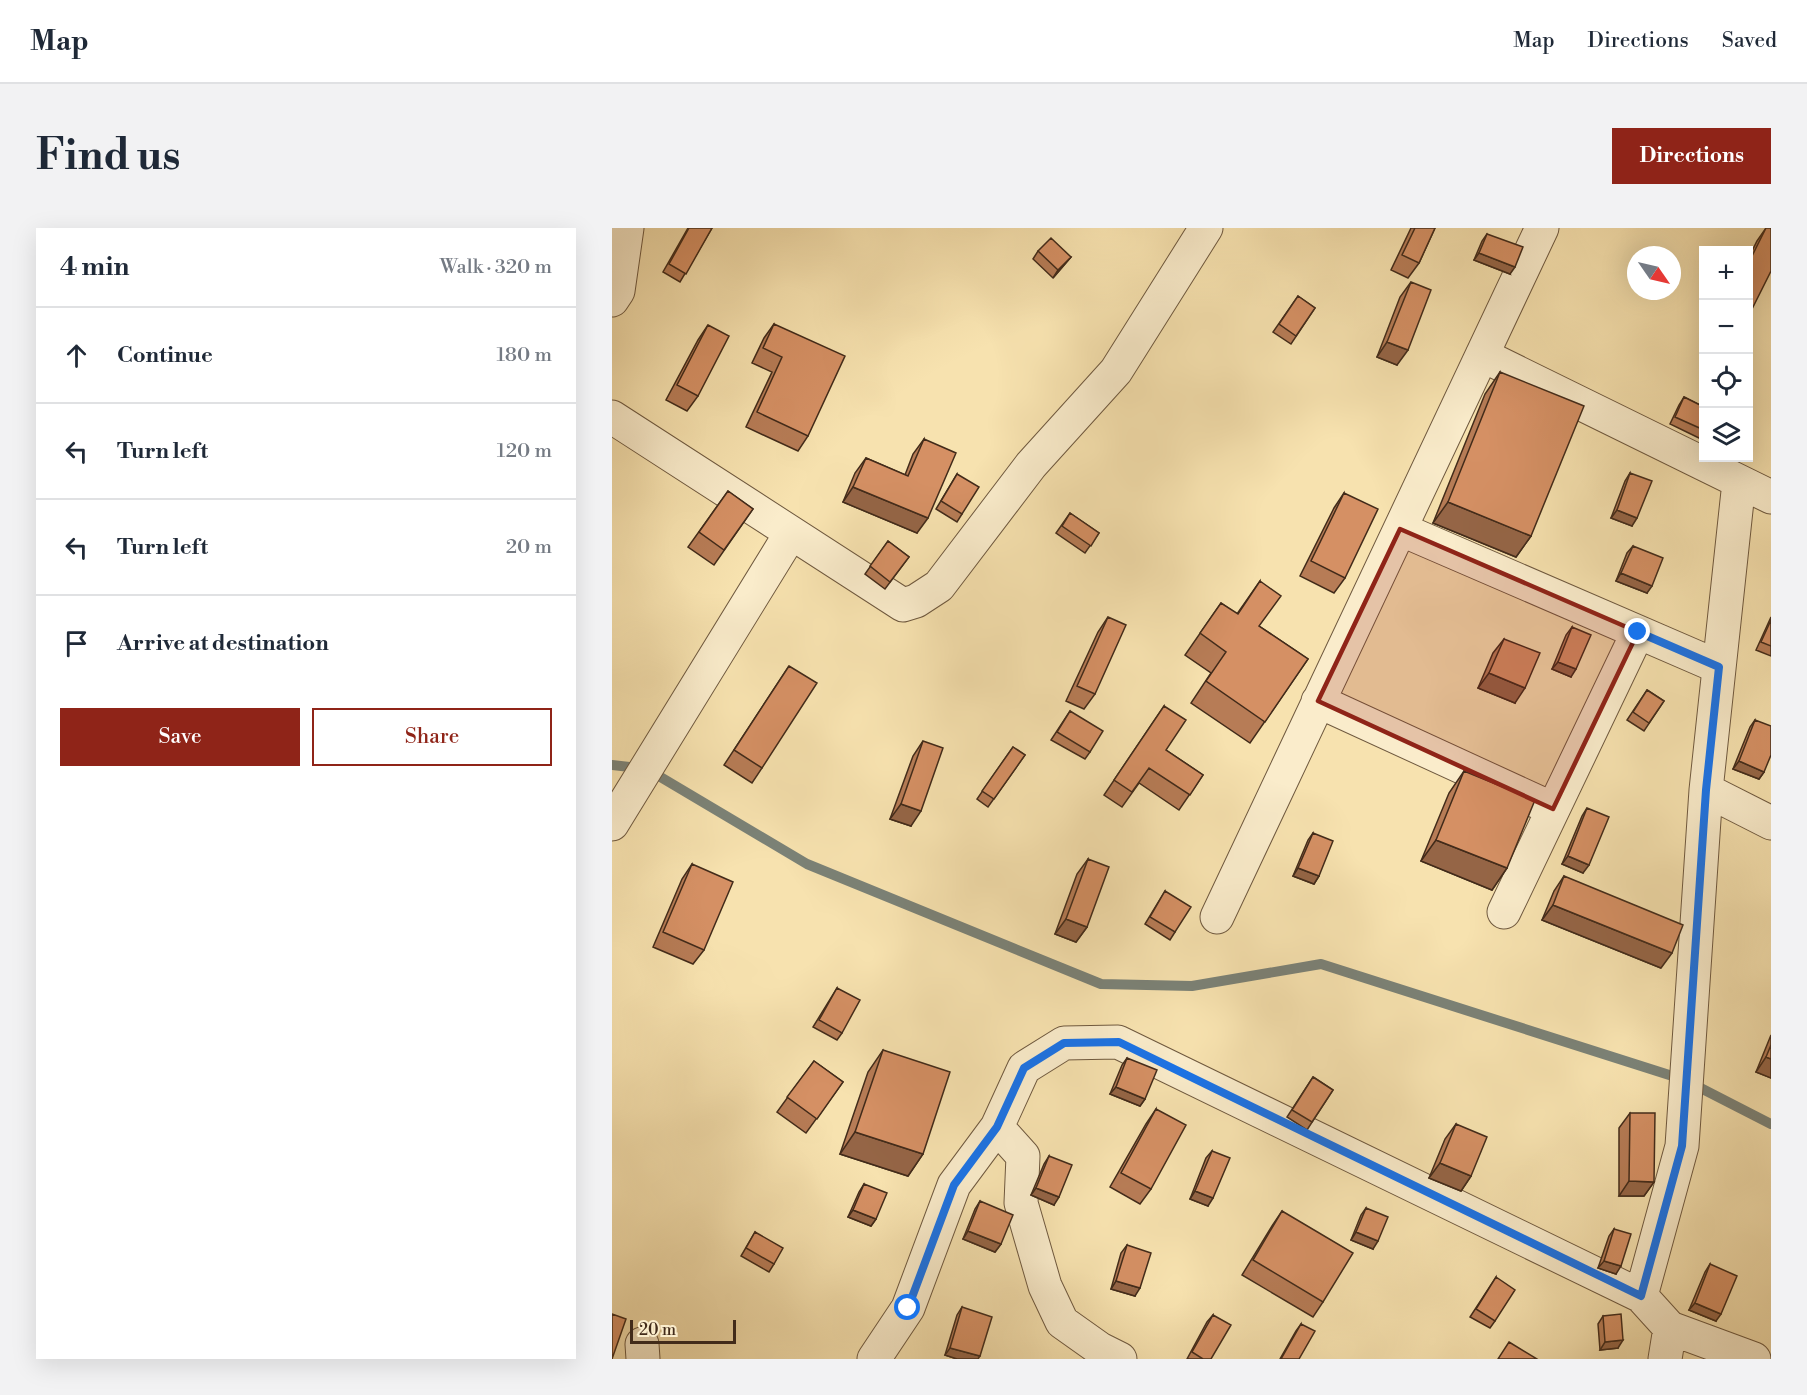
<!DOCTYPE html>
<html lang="en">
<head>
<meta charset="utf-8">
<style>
	body { margin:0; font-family:"Libre Bodoni",serif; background:#f2f2f3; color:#1f2937 }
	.controls { position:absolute; right:18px; top:18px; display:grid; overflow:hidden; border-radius:0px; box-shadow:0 6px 24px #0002 }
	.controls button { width:54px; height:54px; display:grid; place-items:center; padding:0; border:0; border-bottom:2px solid #e0e1e3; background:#fff; color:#1f2937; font:30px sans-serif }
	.compass { position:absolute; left:1015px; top:18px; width:54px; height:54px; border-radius:50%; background:#fff; box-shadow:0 6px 24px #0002; rotate:124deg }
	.scale { position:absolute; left:18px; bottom:15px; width:106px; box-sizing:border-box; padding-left:6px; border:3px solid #422b1a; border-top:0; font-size:16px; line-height:21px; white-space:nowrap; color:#422b1a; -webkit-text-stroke:4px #faeccb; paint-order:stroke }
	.stop { position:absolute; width:18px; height:18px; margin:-14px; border:4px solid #1a73e8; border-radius:50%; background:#fff }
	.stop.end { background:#1a73e8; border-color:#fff; box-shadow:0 2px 6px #0008 }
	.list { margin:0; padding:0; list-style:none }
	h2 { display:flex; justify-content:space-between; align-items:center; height:78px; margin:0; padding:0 24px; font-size:26px }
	h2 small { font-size:20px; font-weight:400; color:#747a83 }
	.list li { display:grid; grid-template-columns:39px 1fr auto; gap:18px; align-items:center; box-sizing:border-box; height:96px; padding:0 24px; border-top:2px solid #e0e1e3 }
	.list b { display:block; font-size:22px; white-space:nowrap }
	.list em { font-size:20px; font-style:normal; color:#747a83 }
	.actions { display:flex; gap:12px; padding:18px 24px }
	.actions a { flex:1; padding:14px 0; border:2px solid #8f2418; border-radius:0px; text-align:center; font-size:21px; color:#8f2418 }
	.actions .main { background:#8f2418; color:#fff }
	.icon { flex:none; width:33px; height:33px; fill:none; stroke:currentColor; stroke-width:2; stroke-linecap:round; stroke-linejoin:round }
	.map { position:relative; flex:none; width:1159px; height:1131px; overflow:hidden; border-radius:0px }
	header { display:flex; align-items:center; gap:36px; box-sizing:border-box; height:84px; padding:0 30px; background:#fff; border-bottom:2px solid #e0e1e3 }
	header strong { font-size:28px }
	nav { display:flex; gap:33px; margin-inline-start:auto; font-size:21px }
	.intro { display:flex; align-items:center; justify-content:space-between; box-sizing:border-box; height:144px; padding:0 36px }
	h1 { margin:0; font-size:42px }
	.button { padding:15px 27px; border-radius:0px; background:#8f2418; color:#fff; font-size:21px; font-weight:700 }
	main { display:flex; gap:36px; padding:0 36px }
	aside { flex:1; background:#fff; border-radius:0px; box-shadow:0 6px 24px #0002 }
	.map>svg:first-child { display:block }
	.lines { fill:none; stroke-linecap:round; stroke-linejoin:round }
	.stream { stroke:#7b8277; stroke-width:10 }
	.minor-casing { stroke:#6f593f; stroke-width:35 }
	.minor { stroke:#faeccb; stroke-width:33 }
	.wall { fill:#b77c56; stroke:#422b1a; stroke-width:1.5 }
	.shaded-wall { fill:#956546; stroke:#422b1a; stroke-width:1.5 }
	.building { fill:#d59064; stroke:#422b1a; stroke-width:1.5 }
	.route { stroke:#1a73e8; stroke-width:8 }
	.marked { fill:#8f2418; fill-opacity:0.2; stroke:#8f2418; stroke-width:4.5; stroke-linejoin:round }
</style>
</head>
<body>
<header>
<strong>Map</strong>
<nav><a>Map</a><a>Directions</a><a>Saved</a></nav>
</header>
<div class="intro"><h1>Find us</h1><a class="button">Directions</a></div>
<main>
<aside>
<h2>4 min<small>Walk · 320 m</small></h2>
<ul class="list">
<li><svg class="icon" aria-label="ahead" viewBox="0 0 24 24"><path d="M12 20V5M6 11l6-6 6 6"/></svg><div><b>Continue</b></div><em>180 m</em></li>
<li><svg class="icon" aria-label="left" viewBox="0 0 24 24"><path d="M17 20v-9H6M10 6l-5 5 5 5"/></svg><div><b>Turn left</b></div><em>120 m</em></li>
<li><svg class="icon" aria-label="left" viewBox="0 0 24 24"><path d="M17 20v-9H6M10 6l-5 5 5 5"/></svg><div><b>Turn left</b></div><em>20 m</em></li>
<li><svg class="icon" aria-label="arrive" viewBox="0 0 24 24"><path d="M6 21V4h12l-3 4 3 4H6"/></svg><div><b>Arrive at destination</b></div></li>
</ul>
<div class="actions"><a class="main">Save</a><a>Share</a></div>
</aside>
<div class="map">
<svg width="1159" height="1131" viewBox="0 0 1159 1131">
	<rect width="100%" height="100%" fill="#f7e2af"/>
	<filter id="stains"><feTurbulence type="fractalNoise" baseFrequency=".00333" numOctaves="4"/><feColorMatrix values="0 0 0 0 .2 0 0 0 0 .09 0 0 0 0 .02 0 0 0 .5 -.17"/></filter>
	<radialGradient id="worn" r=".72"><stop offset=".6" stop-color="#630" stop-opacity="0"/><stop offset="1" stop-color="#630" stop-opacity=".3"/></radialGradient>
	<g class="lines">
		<path class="stream" d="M0 537 35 541 195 636 489 756 580 758 709 736 1073 852 1159 896"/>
		<defs>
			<path id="minor" d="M0 72 6 63 15 0
				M870 127 1159 269
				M0 189 291 377 304 373 327 358 419 237 504 143 594 0
				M788 301 1107 439
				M706 473 941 581
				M1094 562 1159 595
				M0 596 179 305
				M892 684 1026 404
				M605 689 930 0
				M385 899 411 928 409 975 433 1058 450 1094 488 1121 508 1131
				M1058 1100 1142 1131
				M30 1116 31 1131
				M262 1131 296 1080 342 957 385 899 412 840 452 815 506 814 1029 1068
				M1053 1131 1058 1100 1029 1068 1070 918 1094 562 1127 254"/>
		</defs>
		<use href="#minor" class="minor-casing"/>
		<use href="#minor" class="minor"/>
	</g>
	<path class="wall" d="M76 0H100L68 54 51 44Z
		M799 0H823L807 35 796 50 779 42Z
		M1154 0 1139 83 1137 86V29L1145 13Z
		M875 6 898 46 862 32 870 13Z
		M426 23 459 29 441 50 421 31Z
		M799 54 785 137 765 129 788 69Z
		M686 68 703 80 679 116 661 104Z
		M162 96 196 208 186 223 134 199 160 144 140 135 152 110Z
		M96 97 86 168 75 183 54 172 86 112Z
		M888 144 919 308 904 329 821 295 873 166Z
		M1072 169 1092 179V204L1087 210 1058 196 1067 177Z
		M312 211 305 305 231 274 243 245 254 230 293 247 301 226Z
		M1018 245 1020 298 999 290 1013 253Z
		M345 246 350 286 345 294 324 281Z
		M116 263 141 281 102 337 76 319Z
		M732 265 733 350 722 365 688 348 722 280Z
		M458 285 487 305 473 325 444 305Z
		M276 313 297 329 273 361 253 346Z
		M1021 318 1035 365 1004 353 1015 325Z
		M648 353 647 398 696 431 638 515 579 475 599 445 573 427 609 375 625 386Z
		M496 389 483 466 472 481 454 473 486 404Z
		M1159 389V428L1144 422Z
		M960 399 959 449 940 441 954 407Z
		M892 411 903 475 866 460 881 425Z
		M177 438 150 540 140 555 112 537Z
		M1035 462 1052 473 1032 503 1015 492Z
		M552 478 554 522 591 547 567 582 527 555 510 579 492 567Z
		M458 483 478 524 473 531 439 512Z
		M1143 492 1152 544 1147 551 1121 541 1138 499Z
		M311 513 299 598 278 591 301 528Z
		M401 519 413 527 376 579 365 571Z
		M852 543 895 640 880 662 809 633 837 565Z
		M975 580 971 645 950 636 970 588Z
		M701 605 707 648 702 656 681 648 696 612Z
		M476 631 475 699 464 714 443 706 465 646Z
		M80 636 92 722 81 736 41 719 70 651Z
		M952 648 1049 740 930 692 942 663Z
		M553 663 563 704 558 712 533 696Z
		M225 760 230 805 225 812 201 799Z
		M1159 807V850L1144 844Z
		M271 822 311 926 296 948 228 926 256 844Z
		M515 830 533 871 528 878 498 866 510 837Z
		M202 833 231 854 194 905 165 884Z
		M701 849 721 862 695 902 675 889Z
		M544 881 539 961 528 976 498 959 534 896Z
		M1018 885 1042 954 1032 968H1007V900Z
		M844 896 859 948 849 963 817 950 833 911Z
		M600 923 596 978 578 971 594 930Z
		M437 928 442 977 419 967 432 936Z
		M252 956 264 991 259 998 236 989 247 964Z
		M368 973 389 1016 383 1024 351 1011 363 981Z
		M754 980 761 1021 739 1012 749 987Z
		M670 983 711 1074 701 1089 630 1047 660 998Z
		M1002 1001 1004 1046 986 1040 997 1008Z
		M143 1004 162 1036 157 1044 129 1028Z
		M515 1017 523 1068 499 1061 509 1025Z
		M1098 1036 1104 1093 1077 1082 1093 1044Z
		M884 1049 883 1093 878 1100 858 1089Z
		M350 1079 366 1131H345L333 1127 345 1087Z
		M601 1087 599 1131H575L595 1094Z
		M991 1088 1006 1120 988 1122 986 1096Z
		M689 1096 687 1131H668L684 1103Z"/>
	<path class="shaded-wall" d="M867 25 903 39 898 46 862 32Z
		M459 29 441 50 446 42Z
		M775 114 796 122 785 137 765 129Z
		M241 259 316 290 305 305 231 274Z
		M836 274 919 308 904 329 821 295Z
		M1005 282 1025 290 1020 298 999 290Z
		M1009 345 1040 358 1035 365 1004 353Z
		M946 434 964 441 959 449 940 441Z
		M877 445 913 460 903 475 866 460Z
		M1127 533 1152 544 1147 551 1121 541Z
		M289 576 309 583 299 598 278 591Z
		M824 612 895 640 880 662 809 633Z
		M956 628 977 637 971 645 950 636Z
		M686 640 707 648 702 656 681 648Z
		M941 677 1060 725 1049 740 930 692Z
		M454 691 475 699 464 714 443 706Z
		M1154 829 1159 831V850L1144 844Z
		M504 859 533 871 528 878 498 866Z
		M243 904 311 926 296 948 228 926Z
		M828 935 859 948 849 963 817 950Z
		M1017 953 1042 954 1032 968H1007Z
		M424 960 447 969 442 977 419 967Z
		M583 963 601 970 596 978 578 971Z
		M241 982 264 991 259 998 236 989Z
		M356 1003 389 1016 383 1024 351 1011Z
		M744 1004 766 1013 761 1021 739 1012Z
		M992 1033 1009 1038 1004 1046 986 1040Z
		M504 1053 528 1060 523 1068 499 1061Z
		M1083 1075 1109 1086 1104 1093 1077 1082Z
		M1011 1112 1006 1120 988 1122 993 1114Z
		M338 1120 368 1128 366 1131H345L333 1127Z"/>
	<path class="building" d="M77 0H100L74 46 57 36Z
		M803 0H823L807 35 790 27Z
		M1154 0H1159V43L1139 83 1137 82V34Z
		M875 6 911 19 903 39 867 25Z
		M439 10 459 29 446 42 426 23Z
		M799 54 819 62 796 122 775 114Z
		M686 68 703 80 684 108 667 96Z
		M162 96 233 128 196 208 145 184 170 129 151 120Z
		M96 97 117 108 86 168 65 157Z
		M888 144 972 178 919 308 836 274Z
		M1072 169 1092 179V202L1063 189Z
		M312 211 344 225 316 290 241 259 254 230 296 248Z
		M1018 245 1040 253 1025 290 1005 282Z
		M345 246 367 259 350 286 329 273Z
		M116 263 141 281 112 322 87 304Z
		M732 265 766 281 733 350 699 333Z
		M458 285 487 305 479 318 450 298Z
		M276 313 297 329 278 354 258 338Z
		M1021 318 1051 330 1040 358 1009 345Z
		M648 353 669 368 647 398 696 431 653 494 594 453 614 424 588 405 609 375 626 386Z
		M496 389 514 397 483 466 465 458Z
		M1159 392V418L1149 414Z
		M960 399 979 407 964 441 946 434Z
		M892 411 928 425 913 460 877 445Z
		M177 438 205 455 150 540 122 522Z
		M1035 462 1052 473 1037 495 1021 484Z
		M552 478 574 492 554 522 591 547 578 567 537 540 520 564 502 552Z
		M458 483 491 503 478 524 445 504Z
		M1143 492 1159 498V527L1152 544 1127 533Z
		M311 513 331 520 309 583 289 576Z
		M401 519 413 527 382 571 370 563Z
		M852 543 923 572 895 640 824 612Z
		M975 580 997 589 977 637 956 628Z
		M701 605 721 613 707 648 686 640Z
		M476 631 497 639 475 699 454 691Z
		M80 636 121 654 92 722 51 704Z
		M952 648 1071 697 1060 725 941 677Z
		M553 663 579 679 563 704 538 689Z
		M225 760 248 772 230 805 207 792Z
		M1159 817V831L1154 829Z
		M271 822 338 844 311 926 243 904Z
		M515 830 545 842 533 871 504 859Z
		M202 833 231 854 205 891 175 869Z
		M701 849 721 862 700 894 680 882Z
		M544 881 574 897 539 961 509 945Z
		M1018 885H1043L1042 954 1017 953Z
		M844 896 875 909 859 948 828 935Z
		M600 923 618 930 601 970 583 963Z
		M437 928 460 937 447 969 424 960Z
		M252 956 275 965 264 991 241 982Z
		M368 973 401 987 389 1016 356 1003Z
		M754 980 776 989 766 1013 744 1004Z
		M670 983 741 1025 711 1074 641 1032Z
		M1002 1001 1019 1006 1009 1038 992 1033Z
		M143 1004 171 1020 162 1036 134 1020Z
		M515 1017 539 1025 528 1060 504 1053Z
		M1098 1036 1125 1048 1109 1086 1083 1075Z
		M884 1049 903 1062 883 1093 864 1081Z
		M350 1079 380 1089 368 1128 338 1120Z
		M0 1086 14 1091 0 1131Z
		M1009 1086 1011 1112 993 1114 991 1088Z
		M601 1087 619 1097 599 1131H591L580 1124Z
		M689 1096 703 1103 687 1131H669Z
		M897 1114 925 1131H886Z"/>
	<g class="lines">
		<path class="route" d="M296 1080 342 957 385 899 412 840 452 815 507 814 1029 1068 1070 918 1094 562 1107 439 1026 404"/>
	</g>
	<path class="marked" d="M788 301 1026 404 941 581 706 473Z"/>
	<rect width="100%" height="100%" filter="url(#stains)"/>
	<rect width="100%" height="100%" fill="url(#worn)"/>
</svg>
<div class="controls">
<button>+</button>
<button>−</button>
<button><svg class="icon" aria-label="locate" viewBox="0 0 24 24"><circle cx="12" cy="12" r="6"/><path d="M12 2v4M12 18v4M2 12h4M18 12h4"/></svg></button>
<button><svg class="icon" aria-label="layers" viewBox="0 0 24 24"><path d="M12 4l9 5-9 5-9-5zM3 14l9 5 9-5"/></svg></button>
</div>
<svg class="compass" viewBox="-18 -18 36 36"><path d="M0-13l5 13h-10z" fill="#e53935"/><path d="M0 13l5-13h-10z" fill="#747a83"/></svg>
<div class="scale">20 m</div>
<div class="stop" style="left:296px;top:1080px"></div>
<div class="stop end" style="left:1026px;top:404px"></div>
</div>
</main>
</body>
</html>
